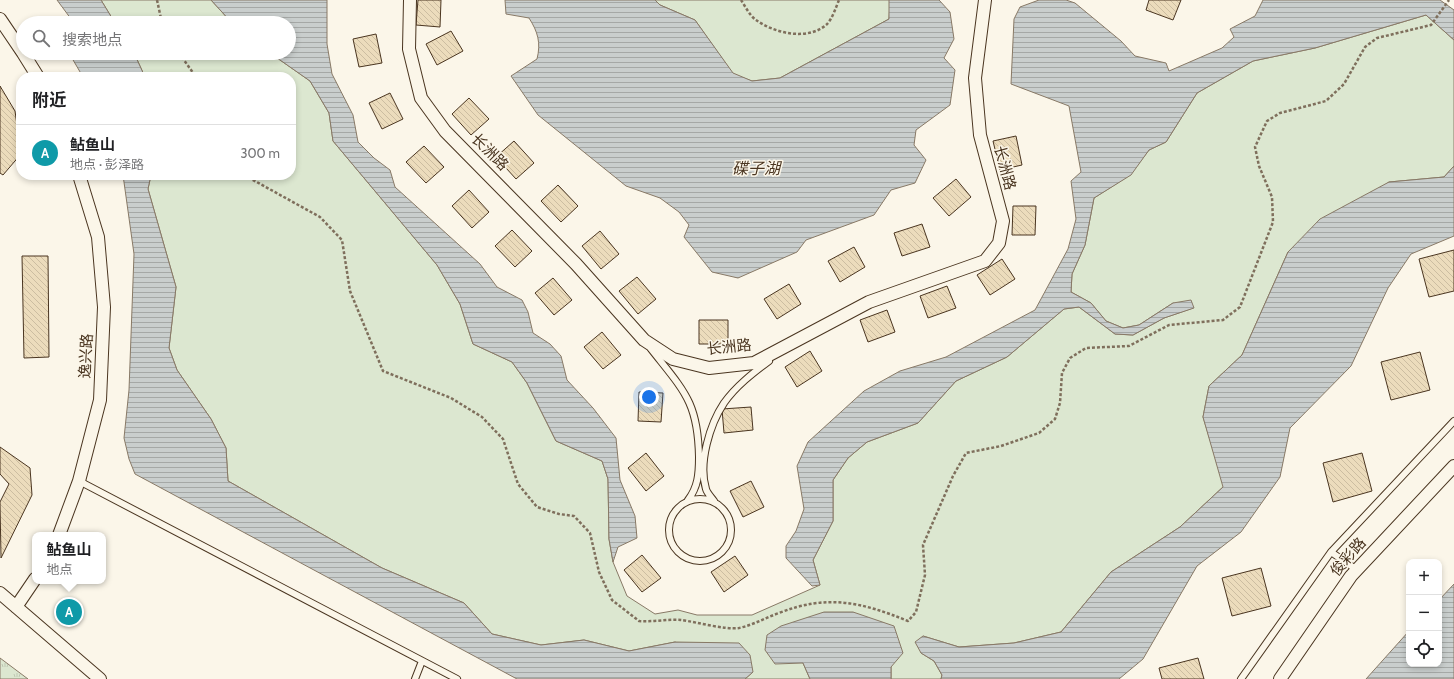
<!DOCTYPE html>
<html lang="zh">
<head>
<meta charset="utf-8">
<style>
	body { margin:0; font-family:Cabin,"Noto Sans SC",sans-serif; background:#f2f2f2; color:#202124 }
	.controls { position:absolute; right:12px; bottom:12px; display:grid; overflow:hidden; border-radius:8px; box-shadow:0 2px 6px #0003 }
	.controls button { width:36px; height:36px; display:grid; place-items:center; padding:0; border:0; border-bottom:1px solid #e0e0e0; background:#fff; color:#202124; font:20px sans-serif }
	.you { position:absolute; left:649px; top:397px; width:14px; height:14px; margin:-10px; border:3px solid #fff; border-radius:50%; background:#1a73e8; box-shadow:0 0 0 6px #1a73e833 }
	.badge { display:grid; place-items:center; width:26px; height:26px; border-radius:50%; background:#2563eb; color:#fff; font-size:13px; font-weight:700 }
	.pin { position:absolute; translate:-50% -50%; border:2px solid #fff; box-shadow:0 1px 4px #0006 }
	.popup { position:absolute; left:32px; top:532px; width:74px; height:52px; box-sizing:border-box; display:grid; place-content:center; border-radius:8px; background:#fff; filter:drop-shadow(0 1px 3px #0005); font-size:13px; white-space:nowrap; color:#757577 }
	.popup b { font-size:15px; color:#202124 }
	.popup::after { content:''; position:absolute; left:50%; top:100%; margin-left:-8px; border:8px solid transparent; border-top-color:#fff }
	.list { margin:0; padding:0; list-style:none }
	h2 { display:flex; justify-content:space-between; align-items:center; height:52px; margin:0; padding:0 16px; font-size:17px }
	h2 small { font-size:13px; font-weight:400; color:#757577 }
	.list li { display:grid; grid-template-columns:26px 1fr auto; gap:12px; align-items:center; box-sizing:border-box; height:56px; padding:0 16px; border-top:1px solid #e0e0e0 }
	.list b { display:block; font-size:15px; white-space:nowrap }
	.list p { margin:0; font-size:13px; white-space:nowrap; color:#757577 }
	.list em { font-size:13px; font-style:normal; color:#757577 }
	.icon { flex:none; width:22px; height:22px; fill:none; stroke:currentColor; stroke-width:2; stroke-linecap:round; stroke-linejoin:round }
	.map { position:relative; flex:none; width:1454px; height:679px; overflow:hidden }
	.search { position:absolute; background:#fff; box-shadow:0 2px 6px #0003; left:16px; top:16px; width:280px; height:44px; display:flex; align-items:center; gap:10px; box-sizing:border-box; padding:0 14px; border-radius:22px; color:#757577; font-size:15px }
	.panel { position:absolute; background:#fff; box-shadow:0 2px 6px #0003; left:16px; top:72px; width:280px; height:108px; border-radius:16px }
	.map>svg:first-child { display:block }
	.grass { fill:#dce7d0; stroke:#887966 }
	.park { fill:url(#park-tufts); stroke:#887966 }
	.water { fill:url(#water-rules); stroke:#887966 }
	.building { fill:url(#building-back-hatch); stroke:#4a3520 }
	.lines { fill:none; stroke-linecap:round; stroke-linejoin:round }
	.service-casing { stroke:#4a3520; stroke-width:8 }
	.minor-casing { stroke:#4a3520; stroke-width:14 }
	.path { stroke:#7f6f5c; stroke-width:2.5; stroke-dasharray:3 2; stroke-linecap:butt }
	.service { stroke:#fbf6e9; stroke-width:6 }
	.minor { stroke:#fbf6e9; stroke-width:12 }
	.labels { text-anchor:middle; stroke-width:3; stroke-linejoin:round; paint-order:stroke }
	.street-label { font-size:15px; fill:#4a3520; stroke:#fbf6e9 }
	.water-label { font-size:16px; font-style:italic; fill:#4a3520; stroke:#fbf6e9 }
</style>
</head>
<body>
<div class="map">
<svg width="1454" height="679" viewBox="0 0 1454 679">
	<defs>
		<pattern id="park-tufts" width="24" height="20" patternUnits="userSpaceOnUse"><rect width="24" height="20" fill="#dce7d0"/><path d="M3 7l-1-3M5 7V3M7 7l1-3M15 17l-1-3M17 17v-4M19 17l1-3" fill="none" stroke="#bec7b2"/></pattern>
		<pattern id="water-rules" width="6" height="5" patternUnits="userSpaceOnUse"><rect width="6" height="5" fill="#c9cecd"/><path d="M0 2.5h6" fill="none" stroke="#a5a8a6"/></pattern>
		<pattern id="building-back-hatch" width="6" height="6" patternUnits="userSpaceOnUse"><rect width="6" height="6" fill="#ecdcbc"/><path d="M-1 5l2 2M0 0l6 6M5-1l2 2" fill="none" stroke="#ccbda1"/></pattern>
	</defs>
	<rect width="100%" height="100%" fill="#fbf6e9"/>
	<path class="grass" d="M101 0H211L232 23H115Z
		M655 0H889L890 1 889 19 780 78 752 81 733 74 695 20 660 5Z
		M1426 15 1454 40V166L1444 177 1389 182 1288 252 1242 355 1209 386 1203 417 1224 486 1180 527 1111 572 1061 632 1014 643 959 647 923 636 921 653 934 661 942 675 941 679H891V667L803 663 810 679H745L753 672 675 642 629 651 584 640 541 645 492 634 464 603 382 568 228 481 226 448 211 419 177 370 169 348 176 287 148 189 151 175H291V77H145L134 53H270L310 81 329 113 333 141 437 265 460 304 473 344 512 362 527 383 556 441 602 461 608 479 609 539 613 562 627 596 655 614 678 610 697 615H752L820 585 813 560 833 521V480L848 458 867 442 918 423 956 381 1007 357 1064 309 1079 307 1115 334 1133 335 1164 318 1193 308 1173 303 1139 325 1123 328 1106 321 1091 303 1071 292 1072 274 1085 245 1094 198 1130 175 1149 150 1166 142 1197 93 1253 61 1315 48Z"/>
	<path class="park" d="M0 658 28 679H0Z"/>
	<path class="water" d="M57 0H101L115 23H74Z
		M211 0H327V44L332 74 353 115 358 142 374 158 390 170 395 187 480 264 497 287 522 300 528 312 533 333 550 344 561 356 567 380 593 408 616 438 620 480 635 516 637 538 618 547 613 562 609 539 608 479 602 461 556 441 527 383 512 362 473 344 460 304 437 265 333 141 329 113 310 81 270 53H289V23H232Z
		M505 0H655L660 5 695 20 733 73 752 81 780 78 889 19V0H939L950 12 954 39 944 58 955 70 950 105 916 130 914 145 926 160 915 183 891 190 874 215 806 240 797 252 738 278 712 272 684 237 689 225 679 212 660 198 626 186 538 115 511 76 537 59C541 43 538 32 529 18L506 14Z
		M1039 0H1066L1075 3 1121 41 1135 56 1166 63 1169 71 1222 48 1234 37 1230 29 1255 16 1263 0H1440L1454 10V40L1426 15 1315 48 1253 61 1197 93 1166 142 1149 150 1131 175 1094 198 1085 245 1072 274 1071 292 1091 303 1106 321 1123 328 1139 325 1173 303 1191 300 1194 308 1164 318 1133 335 1115 334 1079 307 1064 309 1007 357 956 381 918 423 867 442 848 458 833 480V521L813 560 820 585 812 586 786 558V546L796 531 804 509 797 466 808 442 864 391 900 371 946 357 1035 310 1068 249 1076 219 1071 181 1081 172 1069 106 1011 84 1014 19 1020 7Z
		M69 53H134L145 77H83Z
		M1454 166V236L1411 254 1388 288 1351 366 1290 428 1280 477 1241 532 1197 566 1143 659 1119 679H941L942 675 934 661 921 653 915 642 923 636 959 647 1014 643 1061 632 1111 572 1180 527 1223 487 1203 417 1209 386 1242 355 1288 252 1320 219 1389 182 1444 177Z
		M123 175H151L148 189 176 287 169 348 177 370 211 419 226 448 228 481 382 568 464 603 492 634 541 645 584 640 629 651 675 642 739 643 750 655 753 672 745 679H517L135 474 129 459 124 438 129 390 134 254Z
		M1454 584V679H1366L1409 631V664H1439V600Z
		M824 612H853L894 626 903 653 891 667V679H810L803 663 775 664 765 650 767 635 781 626Z"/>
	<path class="building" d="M418 0H441L440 27 416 25Z
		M1149 0H1181L1173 20 1146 10Z
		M451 31 463 51 437 65 426 44Z
		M376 34 382 63 359 67 353 39Z
		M0 86 15 111 21 154 3 175 0 173Z
		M390 93 403 119 382 129 369 103Z
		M469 98 489 119 471 135 452 114Z
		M1016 136 1022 165 1000 170 993 141Z
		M514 141 534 163 516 179 496 157Z
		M424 146 444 167 426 183 406 162Z
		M956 179 971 197 949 216 933 198Z
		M558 185 578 206 561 222 541 201Z
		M469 190 489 212 472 228 452 206Z
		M1013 206H1036L1035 235H1012Z
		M922 224 930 247 902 256 894 233Z
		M512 230 532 251 515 267 495 246Z
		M600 231 619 254 601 269 582 246Z
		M854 247 865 267 840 282 828 261Z
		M1454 250V291L1429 297 1419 259Z
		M22 256H48L49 357 24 358Z
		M1002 259 1015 279 990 295 977 275Z
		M637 277 656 299 638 314 619 291Z
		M553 278 572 300 554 315 535 293Z
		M789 284 801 304 777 319 764 299Z
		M947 286 956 308 928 318 920 296Z
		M887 310 895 332 868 342 860 320Z
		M699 320H728V344H699Z
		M602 332 621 355 603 369 584 347Z
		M810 351 822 371 797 387 785 367Z
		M1420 352 1430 390 1391 400 1381 362Z
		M639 392 663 393 661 422 638 421Z
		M751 407 753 430 724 433 722 409Z
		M0 447 30 468 32 495 1 558 0 502 9 484 0 474Z
		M646 453 664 476 646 491 628 468Z
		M1362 453 1372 491 1333 502 1323 463Z
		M751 481 764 507 743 517 730 491Z
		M642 555 661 578 642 592 624 570Z
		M735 556 748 575 724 592 711 572Z
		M1261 568 1271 606 1232 616 1222 578Z
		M1198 658 1204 679H1162L1159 668Z"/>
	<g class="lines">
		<defs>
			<path id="service" d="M651 349C684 391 698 402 699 457 699 474 698 487 688 500
				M79 481 457 679
				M669 530a31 31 0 1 1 62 0a31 31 0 1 1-62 0Z
				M714 501C712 498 707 493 706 489 698 463 710 424 724 403 736 386 753 373 769 361
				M1331 552 1357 570
				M415 679 422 661
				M1241 679 1331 552 1454 421"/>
			<path id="minor" d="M410 0 409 49 421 98 445 131 576 264 644 340 673 359 709 368 754 363 869 302 985 261 999 243 1003 221 980 135 975 78 985 0
				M0 19 23 53
				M23 53 38 77
				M59 535 79 481 100 400 104 307 98 237 79 175
				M0 593 100 679
				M16 607 35 579
				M1280 679 1351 576 1454 466"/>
		</defs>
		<use href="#service" class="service-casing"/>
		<use href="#minor" class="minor-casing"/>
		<path class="path" d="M157 0 162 23
			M741 0C745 6 750 16 756 20 774 33 807 41 826 25 832 20 836 7 839 0
			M179 53 196 77
			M244 175 320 217 342 240 350 291 383 371 451 398 482 417 503 439 518 484 537 507 559 514 574 516 590 533 599 572 612 600 639 621C653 622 668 619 681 620 697 622 725 630 739 628 753 625 765 618 779 613 828 594 861 602 908 621L916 612 925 575 923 545 953 476 966 453 1001 446 1039 433 1055 419 1060 403 1062 373 1070 358 1086 348 1129 346 1169 325 1223 320 1240 307 1273 222 1272 197 1259 166 1255 147 1267 121 1280 113 1326 101 1344 84 1365 47 1377 38 1431 25 1449 0"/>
		<use href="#service" class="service"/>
		<use href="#minor" class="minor"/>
	</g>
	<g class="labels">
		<g class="street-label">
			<text transform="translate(490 152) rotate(45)" y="5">长洲路</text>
			<text transform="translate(1005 168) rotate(75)" y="5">长洲路</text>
			<text transform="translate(729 347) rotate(-6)" y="5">长洲路</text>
			<text transform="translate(86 356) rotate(-87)" y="5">逸兴路</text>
			<text transform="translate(1348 557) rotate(-49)" y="5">俊彩路</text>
		</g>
		<g class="water-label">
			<text x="756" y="174">碟子湖</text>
		</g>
	</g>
</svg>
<div class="controls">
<button>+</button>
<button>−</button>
<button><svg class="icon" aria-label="locate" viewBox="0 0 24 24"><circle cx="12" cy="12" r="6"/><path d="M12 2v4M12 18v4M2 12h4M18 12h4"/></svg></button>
</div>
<div class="you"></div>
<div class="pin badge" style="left:69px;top:612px;background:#0f9aa8">A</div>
<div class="popup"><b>鲇鱼山</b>地点</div>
<div class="search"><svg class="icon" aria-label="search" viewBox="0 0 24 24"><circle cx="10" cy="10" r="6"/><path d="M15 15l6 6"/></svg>搜索地点</div>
<section class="panel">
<h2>附近<small></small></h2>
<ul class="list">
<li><span class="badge" style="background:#0f9aa8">A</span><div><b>鲇鱼山</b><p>地点 · 彭泽路</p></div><em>300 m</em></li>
</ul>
</section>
</div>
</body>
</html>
